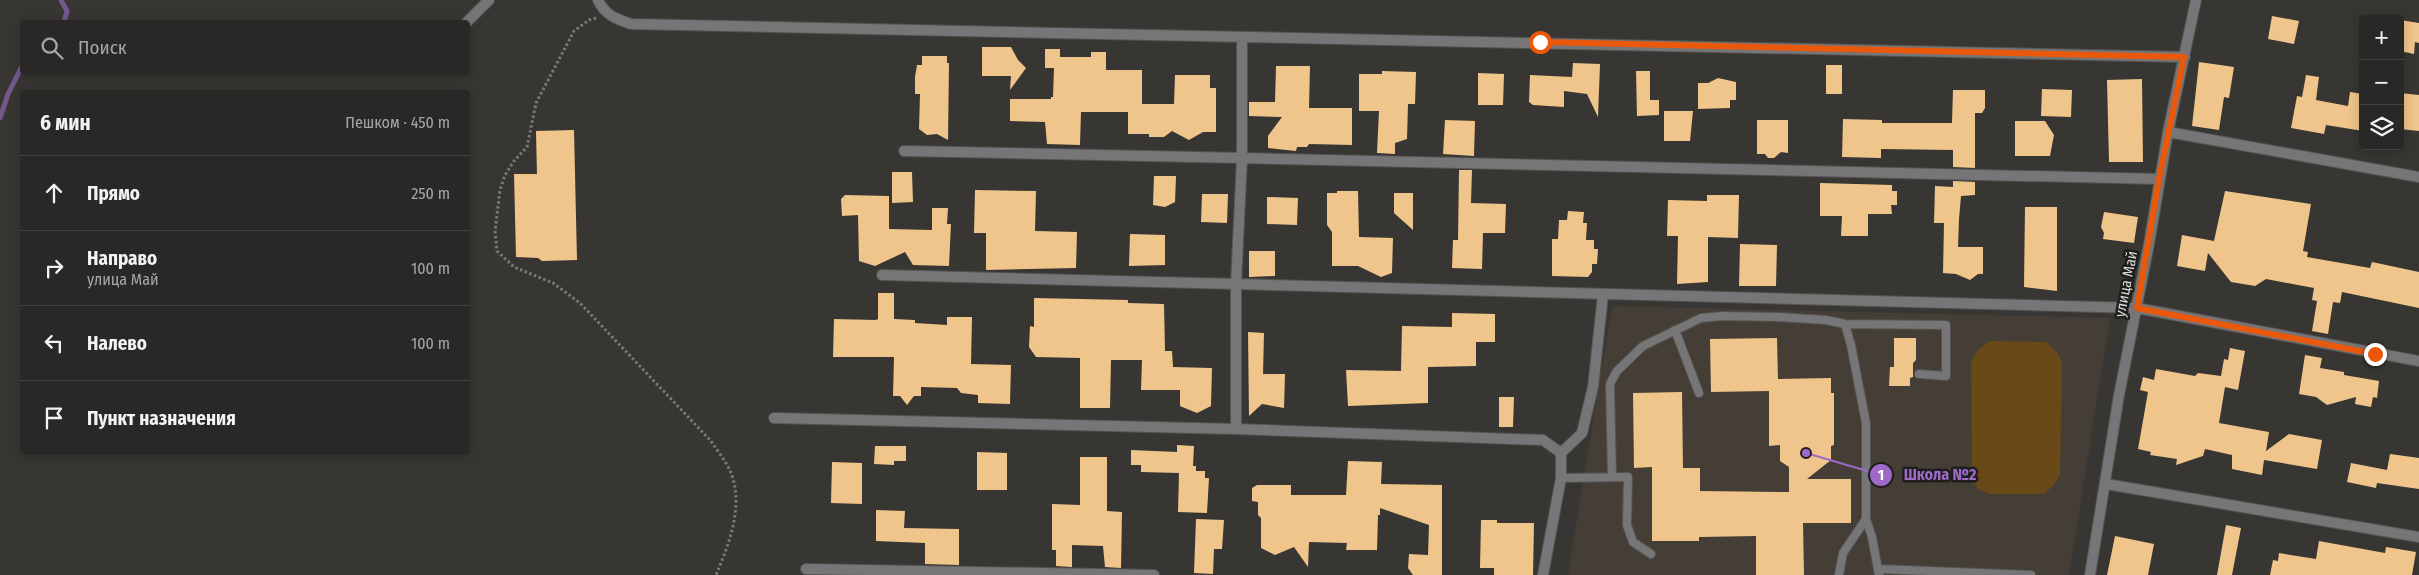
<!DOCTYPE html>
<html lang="ru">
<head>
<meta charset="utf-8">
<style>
	body { margin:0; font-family:"Fira Sans Condensed",sans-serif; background:#32302e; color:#f1f3f6 }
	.controls { position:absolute; right:15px; top:15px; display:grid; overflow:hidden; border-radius:5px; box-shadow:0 2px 12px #0003 }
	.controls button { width:45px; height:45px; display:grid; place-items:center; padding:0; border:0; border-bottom:1px solid #464443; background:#2a2826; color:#f1f3f6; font:25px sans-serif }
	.stop { position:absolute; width:15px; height:15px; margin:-11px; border:4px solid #ea580c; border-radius:50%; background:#fff }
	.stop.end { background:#ea580c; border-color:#fff; box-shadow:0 1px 5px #0008 }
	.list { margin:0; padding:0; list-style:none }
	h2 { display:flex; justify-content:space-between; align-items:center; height:65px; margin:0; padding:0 20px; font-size:21px }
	h2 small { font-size:16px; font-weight:400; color:#a5a6a7 }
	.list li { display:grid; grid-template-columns:32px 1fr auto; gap:15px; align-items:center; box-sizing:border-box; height:75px; padding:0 20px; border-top:1px solid #464443 }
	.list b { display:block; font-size:19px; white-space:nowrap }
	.list p { margin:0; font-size:16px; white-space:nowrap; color:#a5a6a7 }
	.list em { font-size:16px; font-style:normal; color:#a5a6a7 }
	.icon { flex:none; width:28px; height:28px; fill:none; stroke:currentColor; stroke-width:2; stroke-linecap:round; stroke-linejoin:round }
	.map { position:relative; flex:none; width:2419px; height:575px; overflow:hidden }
	.search { position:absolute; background:#2a2826; box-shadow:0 2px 12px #0003; left:20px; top:20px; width:450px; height:55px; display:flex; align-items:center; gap:12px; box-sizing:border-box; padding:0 18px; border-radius:5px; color:#a5a6a7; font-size:19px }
	.panel { position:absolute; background:#2a2826; box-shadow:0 2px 12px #0003; left:20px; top:90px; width:450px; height:365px; border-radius:5px }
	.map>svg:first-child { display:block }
	.built { fill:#443e36 }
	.green { fill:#694918 }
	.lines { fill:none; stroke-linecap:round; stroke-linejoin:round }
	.stream { stroke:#73578d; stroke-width:5 }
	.building { fill:#f0c58b }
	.service-casing { stroke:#565451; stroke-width:10 }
	.minor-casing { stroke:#565451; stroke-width:12 }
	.path { stroke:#7b7976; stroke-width:3; stroke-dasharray:2.5 2.5; stroke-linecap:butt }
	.service { stroke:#767577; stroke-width:8 }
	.minor { stroke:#767577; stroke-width:10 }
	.route { stroke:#ea580c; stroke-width:6 }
	.labels { text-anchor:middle; stroke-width:5; stroke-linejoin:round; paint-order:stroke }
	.street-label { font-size:15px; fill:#dedcda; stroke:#1f1e1c }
	.leader { fill:none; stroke:#9e6ac8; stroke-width:2 }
	.callout-dot { fill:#9e6ac8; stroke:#1f1e1c; stroke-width:2 }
	.mark-label { font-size:15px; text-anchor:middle; font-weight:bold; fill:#fff }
	.callout-label { font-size:16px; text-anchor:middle; font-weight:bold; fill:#9e6ac8; stroke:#1f1e1c; stroke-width:5; stroke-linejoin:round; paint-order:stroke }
</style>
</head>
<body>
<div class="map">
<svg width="2419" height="575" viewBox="0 0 2419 575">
	<rect width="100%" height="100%" fill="#383633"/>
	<path class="built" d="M1612 306 2110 318 2069 575H1568Z"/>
	<path class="green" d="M1990 341 2046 342 2057 352 2062 363 2060 475 2054 485 2044 494H1989L1977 488 1972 478 1971 362 1978 350Z"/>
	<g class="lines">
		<path class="stream" d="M61 0 67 11 64 22
			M0 118 8 94 22 66"/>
	</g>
	<path class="building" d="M2272 16 2299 21 2294 44 2268 39Z
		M2400 20 2419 23V43L2415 42 2414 54 2400 51Z
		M982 47H1011L1018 60 1026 68 1010 90 1011 76H982Z
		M1045 49H1060V57H1091V52H1106V70H1142V104H1174L1175 75H1210V88H1216V132H1203L1189 140 1172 131 1164 137H1149V134H1128V112H1081L1080 145 1047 144 1045 122 1010 121V99H1051V97H1053L1054 68H1045Z
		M922 56H947V63H949L948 140 937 134 927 135 919 129 920 94H915V77L917 65H922Z
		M2199 62 2234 67 2229 98 2224 97 2219 130 2192 126Z
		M1573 63 1600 64 1598 117 1587 94 1564 91V107L1533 105 1529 102 1530 75 1572 77Z
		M1826 65H1842V94H1826Z
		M1276 66H1310L1309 108H1352V145L1309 144 1307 147H1297L1296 151 1268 148V136L1282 117 1249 116V102H1275Z
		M1382 71 1416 72 1415 104H1408L1407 139 1395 143V154L1377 153 1379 111H1359V74H1382Z
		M1636 71H1650V100H1659V115L1637 116Z
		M1478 73 1504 74 1503 105H1478Z
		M2306 75 2319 77 2316 100 2348 106 2350 92 2363 94V131L2326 125 2324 134 2291 128 2297 96 2302 97Z
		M1718 78 1736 82V100H1730V108L1698 109V83H1708Z
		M2142 79 2143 162H2109L2107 80Z
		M2042 89 2072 90 2071 117 2041 116Z
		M1953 90H1985V108L1982 113H1975V168L1953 167V150L1881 149V158L1842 157 1843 119 1882 120V123H1952Z
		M2400 93 2419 95V131L2400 129Z
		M1664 111H1693L1690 141H1664Z
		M1445 120 1475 121 1474 156 1443 154Z
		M1757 120H1788V153L1781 152 1774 158H1768L1765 154H1757Z
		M2015 121H2045L2054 135 2050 156H2015Z
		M574 130 577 260 542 261 538 258 516 257 514 174H537L536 131Z
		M1459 170H1472L1471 203 1506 204 1505 233H1483L1482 269 1452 268 1453 240H1458Z
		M892 172H912L913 202 892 203Z
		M1154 176H1176L1175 202 1165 207 1153 205Z
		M1953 181 1975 182V195L1961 196 1959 219 1958 247H1983V274H1978L1970 280 1956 274 1943 273 1944 223H1934L1935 186 1953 187Z
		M1820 183 1892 185V191H1897V205H1891L1892 214H1868V236H1841L1842 216H1820Z
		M975 190 1036 191 1035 231 1077 232 1076 268 986 270V233H974Z
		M1337 191H1358L1359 237 1393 238 1392 273 1381 277 1358 266H1332V232L1327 225V193H1337Z
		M2225 191 2311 204 2303 251 2308 252 2307 257 2370 268 2372 262 2419 272V308L2342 292 2340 303 2333 302 2328 334 2312 331 2317 301 2312 300 2314 288 2266 279 2255 286 2231 282 2208 253 2205 271 2177 266 2182 235 2214 241Z
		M1394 193H1413V230L1394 213Z
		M1202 194H1228L1227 223 1201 222Z
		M845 195 889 196V229L932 230V208H948L947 224H951L949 266 913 265 905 252 875 266 859 261 858 215 842 216 841 199Z
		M1707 195H1739L1738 238 1708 237V282L1677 284 1678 236H1667L1668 200 1707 201Z
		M1267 197 1298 198 1297 225 1267 224Z
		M2025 207H2057V291L2024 287Z
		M1568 211 1584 212 1583 223H1587L1586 240H1594V249H1598L1597 264H1592V272L1588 277 1552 276V239H1558L1559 220H1567Z
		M2104 212 2138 217 2134 243 2103 239 2104 233 2101 227Z
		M1130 234 1165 235V265L1129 266Z
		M1740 244 1777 245 1776 286H1739Z
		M1249 251H1275V276L1249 277Z
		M878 293H894V319L915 320V323L947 325V317H972L971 364 1011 365 1010 404 978 403V395L961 393 957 388 921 387V396H914L907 405 900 396H893L894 357H833L834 319 876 320 878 319Z
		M1034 298 1128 300V303L1164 304 1165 351H1172L1173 367 1212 368 1211 406 1197 413 1180 406V390H1141L1142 360H1111L1110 408H1080V358L1036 357 1029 347 1030 326 1034 327Z
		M1452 313 1495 314V342H1476V366L1428 367V403L1348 406 1346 370 1401 371 1402 326 1452 327Z
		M1248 332 1264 333 1263 374H1285L1284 408 1262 404 1249 416Z
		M1777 338 1778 379 1831 378V393H1834V445L1831 446V460L1807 479H1851V523H1803L1804 575H1756V536L1699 537V541H1652V467L1634 468 1633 393 1682 392 1683 468H1700V491L1789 492V467L1780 461V445L1769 446V391L1711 392 1710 339Z
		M1894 338H1916V360L1913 363V377L1910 378V386H1889L1890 367H1894Z
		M2230 348 2245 351 2238 390 2225 387 2219 423 2269 432 2266 451 2289 434 2322 440 2317 469 2264 460 2262 475 2232 469V455L2205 449 2203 456 2176 465 2177 459 2150 455 2151 452 2138 449 2148 392 2140 390 2143 377 2154 380 2156 369 2195 376 2198 373 2221 376 2224 359 2228 360Z
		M2305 355 2322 358 2320 368 2344 372V375L2379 381 2377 398 2373 397 2371 407 2355 404 2356 397 2327 405 2316 397 2299 394Z
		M1499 397H1514L1513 427H1499Z
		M1177 445 1194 446 1193 466H1196V471H1205V478H1209L1207 513 1178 512 1179 473 1141 472V465H1131V450L1177 452Z
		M875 446H906V461H894V465L874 464Z
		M977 452 1007 453V490H977Z
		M2390 454 2419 458V489L2377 483 2376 488 2347 482 2351 463 2387 470Z
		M1080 457H1107V511L1122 512 1121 568 1105 567 1103 546 1072 545V567L1056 566V550H1052V504L1080 505Z
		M1348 461 1382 462 1381 484 1442 485V575H1413L1408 568 1409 554 1428 555 1429 525 1380 508V515H1378L1377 550H1346L1347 543 1309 542 1308 567 1294 547 1275 555 1261 548V518L1258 515V502L1252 501V488L1257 485H1291V495H1346Z
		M832 462 862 463V504L831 503Z
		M876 510 905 511 904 528 959 529V565L925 564V543L876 541Z
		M1196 519 1224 520 1222 549H1214L1213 574 1194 573Z
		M1481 520H1497V523H1534L1533 575H1494V568H1480Z
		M2226 525 2241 528 2232 575H2217Z
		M2115 536 2154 544 2148 575H2107Z
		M2319 541 2385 553 2386 547 2416 552 2412 575H2270L2273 560 2278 561 2279 553 2316 559Z"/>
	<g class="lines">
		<defs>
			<path id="service" d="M1845 324 1851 345 1866 423V519L1872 537 1879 575
				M1675 330 1699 393
				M1612 476 1610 384 1617 371 1643 346 1701 318 1722 316 1779 317 1826 320 1845 324 1946 325V376L1919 374
				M1561 478 1628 477 1627 525 1633 542 1651 554
				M1879 569 2031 575
				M1839 575 1843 553 1866 519"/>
			<path id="minor" d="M598 0C605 15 616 19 631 24L2185 57
				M467 22 489 0
				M1242 37V158L2159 179
				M2168 132 2419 177
				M882 275 1236 284 1242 158 904 151
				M774 418 1236 429 1543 440 1561 453V478L1543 575
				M1236 429V284L2137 308 2419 361
				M1561 453 1582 433 1593 387 1603 295
				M2106 484 2419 537
				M806 569 1154 575
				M2090 575 2119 395 2149 244 2168 132 2196 0"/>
		</defs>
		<use href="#service" class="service-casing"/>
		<use href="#minor" class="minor-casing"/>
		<path class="path" d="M596 18 589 20 574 31 536 103 527 147 514 161 505 175 500 190 495 231 497 251 514 267 553 283 580 303 710 440C717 450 726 461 731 473 744 506 729 544 716 575"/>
		<use href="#service" class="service"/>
		<use href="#minor" class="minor"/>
	</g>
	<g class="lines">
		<path class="route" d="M1540 42 2184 57 2159 179 2137 308 2375 354"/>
	</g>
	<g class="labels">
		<g class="street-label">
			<text transform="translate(2126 284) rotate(-79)" y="5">улица Май</text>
		</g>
	</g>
	<path class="leader" d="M1806 453L1881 475"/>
	<g class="callout-dot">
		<circle cx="1806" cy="453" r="5"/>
		<circle cx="1881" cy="475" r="12"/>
	</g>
	<g class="mark-label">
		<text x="1881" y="480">1</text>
	</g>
	<g class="callout-label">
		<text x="1940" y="480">Школа №2</text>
	</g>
</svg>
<div class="controls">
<button>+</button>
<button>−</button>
<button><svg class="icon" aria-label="layers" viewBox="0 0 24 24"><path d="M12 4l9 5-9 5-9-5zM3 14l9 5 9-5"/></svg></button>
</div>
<div class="stop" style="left:1540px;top:42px"></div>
<div class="stop end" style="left:2375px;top:354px"></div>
<div class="search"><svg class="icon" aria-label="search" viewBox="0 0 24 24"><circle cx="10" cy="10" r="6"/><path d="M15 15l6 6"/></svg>Поиск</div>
<section class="panel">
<h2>6 мин<small>Пешком · 450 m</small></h2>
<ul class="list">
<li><svg class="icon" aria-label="ahead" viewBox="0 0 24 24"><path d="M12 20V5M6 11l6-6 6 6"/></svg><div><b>Прямо</b></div><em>250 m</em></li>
<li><svg class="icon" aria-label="right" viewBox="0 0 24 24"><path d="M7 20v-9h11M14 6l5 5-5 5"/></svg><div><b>Направо</b><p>улица Май</p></div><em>100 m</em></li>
<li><svg class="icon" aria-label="left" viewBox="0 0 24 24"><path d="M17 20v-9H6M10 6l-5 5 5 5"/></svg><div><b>Налево</b></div><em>100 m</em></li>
<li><svg class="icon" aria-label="arrive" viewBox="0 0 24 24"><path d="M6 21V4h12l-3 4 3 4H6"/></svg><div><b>Пункт назначения</b></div></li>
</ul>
</section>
</div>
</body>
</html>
